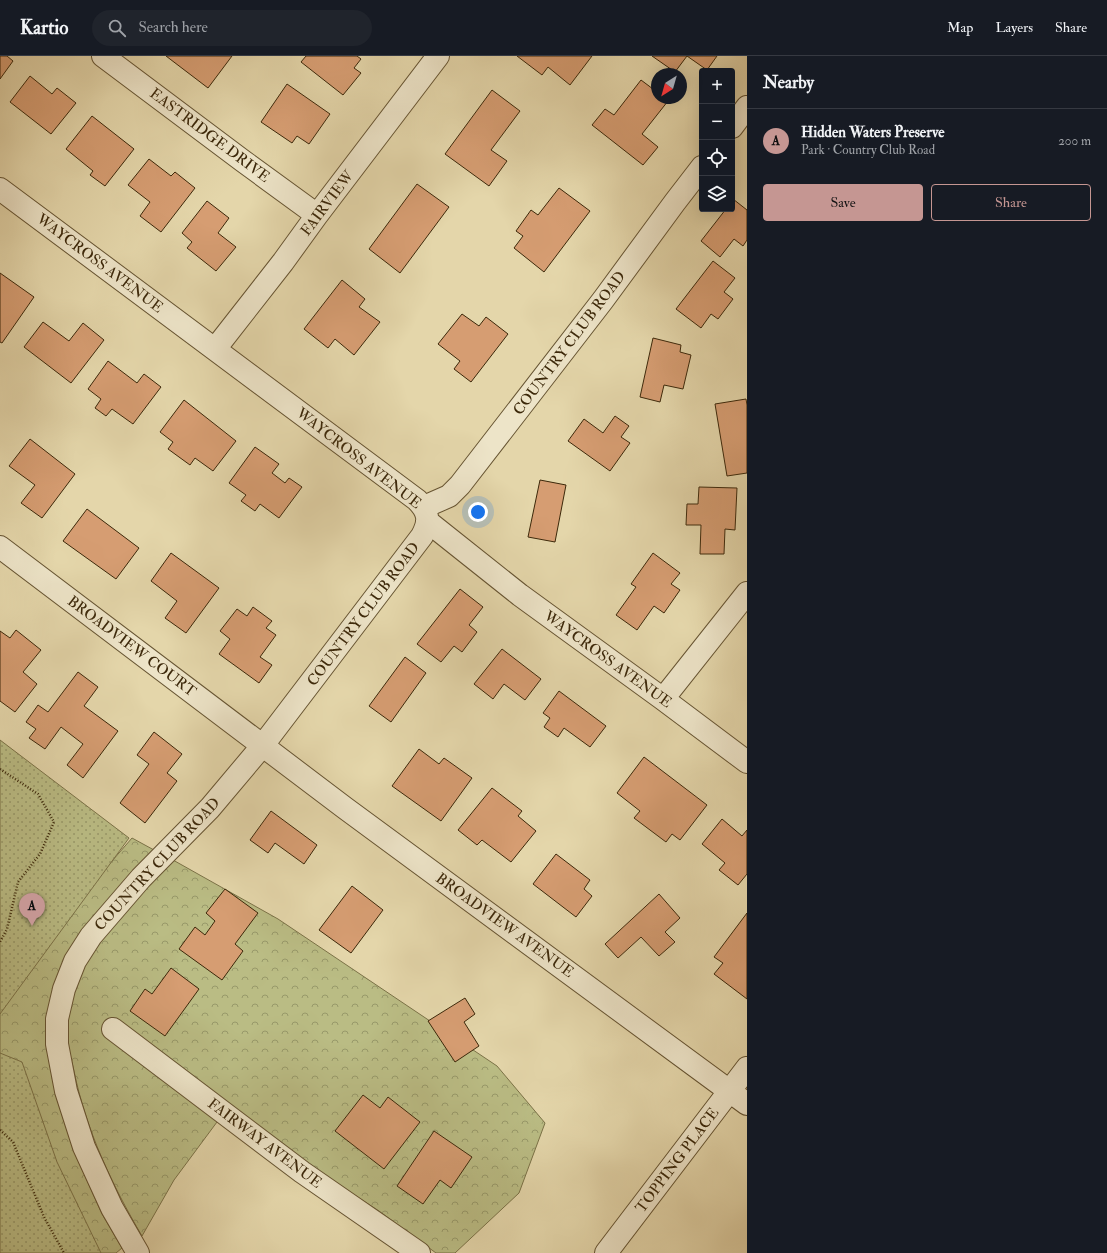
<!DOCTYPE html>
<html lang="en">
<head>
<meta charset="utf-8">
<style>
	body { margin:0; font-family:"IM FELL Double Pica",serif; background:#20242c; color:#f1f3f6 }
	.controls { position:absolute; right:12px; top:12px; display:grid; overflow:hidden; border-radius:4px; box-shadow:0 4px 16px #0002 }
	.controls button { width:36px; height:36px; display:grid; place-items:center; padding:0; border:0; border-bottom:1px solid #363941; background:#171b24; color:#f1f3f6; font:20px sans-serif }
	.compass { position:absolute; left:651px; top:12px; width:36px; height:36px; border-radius:50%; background:#171b24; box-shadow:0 4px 16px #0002; rotate:217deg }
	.you { position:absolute; left:478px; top:456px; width:14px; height:14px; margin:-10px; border:3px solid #fff; border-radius:50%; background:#1a73e8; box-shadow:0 0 0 6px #1a73e833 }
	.badge { display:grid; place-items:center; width:26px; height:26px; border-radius:50%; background:#c59692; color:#111; font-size:13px; font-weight:700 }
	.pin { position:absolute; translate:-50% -33px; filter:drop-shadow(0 1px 2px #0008) }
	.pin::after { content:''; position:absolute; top:21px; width:14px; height:12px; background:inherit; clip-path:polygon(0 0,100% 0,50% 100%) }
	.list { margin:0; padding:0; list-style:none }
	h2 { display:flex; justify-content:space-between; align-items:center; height:52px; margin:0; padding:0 16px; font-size:17px }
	h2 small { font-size:13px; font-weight:400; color:#9ea1a6 }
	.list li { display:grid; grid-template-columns:26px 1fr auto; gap:12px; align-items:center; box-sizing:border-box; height:64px; padding:0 16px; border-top:1px solid #363941 }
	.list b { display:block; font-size:15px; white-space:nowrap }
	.list p { margin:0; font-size:13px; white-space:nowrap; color:#9ea1a6 }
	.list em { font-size:13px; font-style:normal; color:#9ea1a6 }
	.actions { display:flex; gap:8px; padding:12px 16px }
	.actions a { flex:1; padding:9px 0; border:1px solid #c59692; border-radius:4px; text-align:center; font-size:14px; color:#c59692 }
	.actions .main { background:#c59692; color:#111 }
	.icon { flex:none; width:22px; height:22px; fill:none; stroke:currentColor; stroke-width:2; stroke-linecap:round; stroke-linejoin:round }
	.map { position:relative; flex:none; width:747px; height:1197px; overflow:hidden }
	header { display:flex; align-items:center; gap:24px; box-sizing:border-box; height:56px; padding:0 20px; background:#171b24; border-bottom:1px solid #363941 }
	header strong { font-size:19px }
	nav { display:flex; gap:22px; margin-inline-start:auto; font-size:14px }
	.search { width:280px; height:36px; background:#20242c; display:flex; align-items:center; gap:10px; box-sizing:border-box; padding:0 14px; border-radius:22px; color:#9ea1a6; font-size:15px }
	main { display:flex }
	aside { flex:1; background:#171b24 }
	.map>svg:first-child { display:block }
	.forest { fill:url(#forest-crowns); stroke:#7b7247 }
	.park { fill:url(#park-dots); stroke:#7b7247 }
	.building { fill:#d69d72; stroke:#3c280a }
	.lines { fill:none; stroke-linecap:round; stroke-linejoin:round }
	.minor-casing { stroke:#665432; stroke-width:24 }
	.path { stroke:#3c280a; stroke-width:2.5; stroke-dasharray:1 2; stroke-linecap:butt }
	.minor { stroke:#ede4c8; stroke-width:22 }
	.labels { text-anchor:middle; stroke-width:3; stroke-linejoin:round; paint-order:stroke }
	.street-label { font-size:15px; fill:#3c280a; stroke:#ede4c8 }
</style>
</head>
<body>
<header>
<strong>Kartio</strong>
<div class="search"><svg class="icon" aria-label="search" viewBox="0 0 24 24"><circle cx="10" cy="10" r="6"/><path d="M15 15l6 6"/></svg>Search here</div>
<nav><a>Map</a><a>Layers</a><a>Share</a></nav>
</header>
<main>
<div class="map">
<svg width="747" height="1197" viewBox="0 0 747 1197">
	<defs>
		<pattern id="forest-crowns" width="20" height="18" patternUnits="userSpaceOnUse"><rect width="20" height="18" fill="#babc84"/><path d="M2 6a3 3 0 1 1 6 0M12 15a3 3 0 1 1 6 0" fill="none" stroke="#98996a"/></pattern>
		<pattern id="park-dots" width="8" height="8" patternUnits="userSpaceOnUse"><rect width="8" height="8" fill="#babc84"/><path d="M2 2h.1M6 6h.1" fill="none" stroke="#98996a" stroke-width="1.8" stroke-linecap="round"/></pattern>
	</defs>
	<rect width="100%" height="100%" fill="#e4d6aa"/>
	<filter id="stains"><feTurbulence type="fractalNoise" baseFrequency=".005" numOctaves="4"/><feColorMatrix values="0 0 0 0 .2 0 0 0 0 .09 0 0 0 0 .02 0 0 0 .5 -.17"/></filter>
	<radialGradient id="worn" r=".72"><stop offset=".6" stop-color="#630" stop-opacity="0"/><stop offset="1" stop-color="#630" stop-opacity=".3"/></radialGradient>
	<path class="forest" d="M132 782 154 794 47 964 46 989 56 1040 74 1095 102 1158 122 1192 116 1197H0V934Z
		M173 804 278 863 497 1010 545 1067 519 1137 455 1197H436L379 1155 268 1083 217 1066 174 1124 142 1180C112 1129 86 1074 74 1015 72 1005 68 995 67 985 66 961 74 930 85 909 94 891 108 876 121 860 138 841 155 823 173 804Z"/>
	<path class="park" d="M0 684 129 782 0 958Z
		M0 997 22 1006 57 1106 101 1197H0Z"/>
	<path class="building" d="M0 0H7L13 5 0 23Z
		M166 0H232L208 32Z
		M306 0H357L361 3 354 12 361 17 343 39 301 6Z
		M517 0H592L570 29 548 11 542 19Z
		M652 0H717L707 14 687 0 675 16Z
		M30 20 52 38 57 32 76 47 51 78 10 46Z
		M641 24 657 36V42H664L668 45 642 78 658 91 643 109 592 69 605 53 614 59Z
		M287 28 330 58 309 88 297 80 292 87 261 66Z
		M492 34 520 55 491 94 507 105 489 130 445 98Z
		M92 60 134 93 105 130 90 119 93 115 66 93Z
		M149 103 171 120 175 116 195 132 161 176 140 160 150 146 128 129Z
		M417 128 449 151 400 217 369 193Z
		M559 132 590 155 544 216 514 192 523 180 516 175 531 154 538 159Z
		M733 143 747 154V184L743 190 734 183 720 201 701 185 726 153H732V145Z
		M207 145 229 162 218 177 236 191 216 215 187 192 192 186 182 177Z
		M713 205 735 222 724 236 733 243 718 263 711 258 701 272 676 253Z
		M0 217 34 241 2 287 0 286Z
		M342 224 365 243 359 251 380 266 354 299 335 283 328 292 304 273Z
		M462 258 479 270 486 261 508 278 471 326 454 313 460 305 438 288Z
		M43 266 69 285 83 267 104 284 71 327 24 291Z
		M653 282 681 289 680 296 691 299 683 333 664 329 660 346 640 341Z
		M108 305 137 327 144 318 161 331 133 368 112 353 106 360 95 352 101 343 88 333Z
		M746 343 747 349V417L727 420 715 348Z
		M184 344 236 385 213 415 195 402 190 409 168 393 173 386 160 376Z
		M615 360 629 370 621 381 630 387 610 415 568 385 584 363 603 377Z
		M30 383 75 418 42 462 21 447 35 429 9 410Z
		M255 391 279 408 272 417 285 427 289 422 302 431 279 462 260 448 255 455 241 445 246 439 229 427Z
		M540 424 566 429 555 486 528 481Z
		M699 431 737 432 735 474 725 473 724 498H700L701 469H686L687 448H698Z
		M87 453 139 492 116 523 63 485Z
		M171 497 219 532 186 577 165 562 177 545 151 525Z
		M653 497 680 517 671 528 680 534 664 557 654 550 637 574 616 559 636 531 631 528Z
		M460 533 483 551 469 569 477 576 462 596 454 590 441 606 417 588Z
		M253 551 272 565 266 572 276 579 260 601 272 609 259 627 219 598 230 583 220 575 237 553 247 560Z
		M16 574 41 594 23 616 37 628 15 656 0 645V575L10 582Z
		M502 593 541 623 525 644 504 628 493 643 474 628Z
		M405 601 426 617 391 666 369 650Z
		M78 616 98 631 84 650 118 675 83 722 67 709 83 688 61 671 45 693 29 682 36 673 26 666 38 649 48 656Z
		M559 635 606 670 590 691 564 672 558 681 544 671 550 662 543 657Z
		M154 676 182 698 167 717 177 725 145 767 120 747 149 708 137 699Z
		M419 693 439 708 444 702 472 722 441 765 392 730Z
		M644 701 707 749 680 784 672 778 666 786 634 762 640 755 617 737Z
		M492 732 522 755 518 760 536 775 511 806 482 784 477 789 458 774Z
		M271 755 317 789 304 808 275 787 268 797 250 784Z
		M722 763 742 780 747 774V818L738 829 719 814 725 807 702 788Z
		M556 798 590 824 584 833 592 840 576 861 533 828Z
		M352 830 383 854 351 897 319 874Z
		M225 833 258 857 235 888 243 895 222 924 179 893 195 871 205 879 215 865 206 857Z
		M659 838 680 862 665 876 675 886 659 900 641 881 618 902 605 888Z
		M747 857V943L714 918 723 907 714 901Z
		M171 912 199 933 165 980 130 955 145 933 152 938Z
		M465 942 475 958 464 966 479 990 455 1006 428 965Z
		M363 1039 380 1052 388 1041 420 1066 384 1113 335 1075Z
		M434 1075 472 1101 451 1132 440 1124 423 1148 397 1130Z"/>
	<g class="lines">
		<defs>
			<path id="minor" d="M103 0 243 105 317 159
				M732 71 747 51
				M0 133 417 444C429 456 430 465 422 480L263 689 210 752 141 822 91 880 75 905 64 933 57 963V988L66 1035 84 1091 112 1152 138 1197
				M215 293 283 206 317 159 438 0
				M424 451 449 440 460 429 603 244 675 146 702 111
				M427 465 520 539 663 643 747 706
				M0 491 345 752 747 1048
				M663 643 747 537
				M113 973 302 1116 419 1197
				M606 1197 747 1012"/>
		</defs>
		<use href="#minor" class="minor-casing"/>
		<path class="path" d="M0 713 38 738 54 766 40 798 18 826 7 873 0 886
			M0 1074 13 1086 44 1161 64 1197"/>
		<use href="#minor" class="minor"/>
	</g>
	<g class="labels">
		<g class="street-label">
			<text transform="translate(210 79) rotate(37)" y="5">EASTRIDGE DRIVE</text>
			<text transform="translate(327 147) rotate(-53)" y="5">FAIRVIEW</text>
			<text transform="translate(100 207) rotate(37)" y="5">WAYCROSS AVENUE</text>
			<text transform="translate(569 287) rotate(-53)" y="5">COUNTRY CLUB ROAD</text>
			<text transform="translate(359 402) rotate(38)" y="5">WAYCROSS AVENUE</text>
			<text transform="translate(363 558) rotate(-53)" y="5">COUNTRY CLUB ROAD</text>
			<text transform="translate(132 590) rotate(37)" y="5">BROADVIEW COURT</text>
			<text transform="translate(608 603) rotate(36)" y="5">WAYCROSS AVENUE</text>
			<text transform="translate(157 808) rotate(-47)" y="5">COUNTRY CLUB ROAD</text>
			<text transform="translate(505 869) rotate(36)" y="5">BROADVIEW AVENUE</text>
			<text transform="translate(265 1087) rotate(37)" y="5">FAIRWAY AVENUE</text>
			<text transform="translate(677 1104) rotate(-53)" y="5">TOPPING PLACE</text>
		</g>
	</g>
	<rect width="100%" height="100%" filter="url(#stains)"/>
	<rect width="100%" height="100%" fill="url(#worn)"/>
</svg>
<div class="controls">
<button>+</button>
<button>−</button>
<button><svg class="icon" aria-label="locate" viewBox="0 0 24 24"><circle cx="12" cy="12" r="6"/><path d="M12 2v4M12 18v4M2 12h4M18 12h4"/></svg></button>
<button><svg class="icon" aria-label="layers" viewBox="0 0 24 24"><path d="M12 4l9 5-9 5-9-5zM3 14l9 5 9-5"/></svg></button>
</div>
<svg class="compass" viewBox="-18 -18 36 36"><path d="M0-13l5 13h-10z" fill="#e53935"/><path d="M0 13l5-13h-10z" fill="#9ea1a6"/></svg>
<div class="you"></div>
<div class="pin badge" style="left:32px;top:870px">A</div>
</div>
<aside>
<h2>Nearby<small></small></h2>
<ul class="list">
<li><span class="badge">A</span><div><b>Hidden Waters Preserve</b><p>Park · Country Club Road</p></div><em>200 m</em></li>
</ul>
<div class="actions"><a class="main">Save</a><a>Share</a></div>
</aside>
</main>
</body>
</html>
